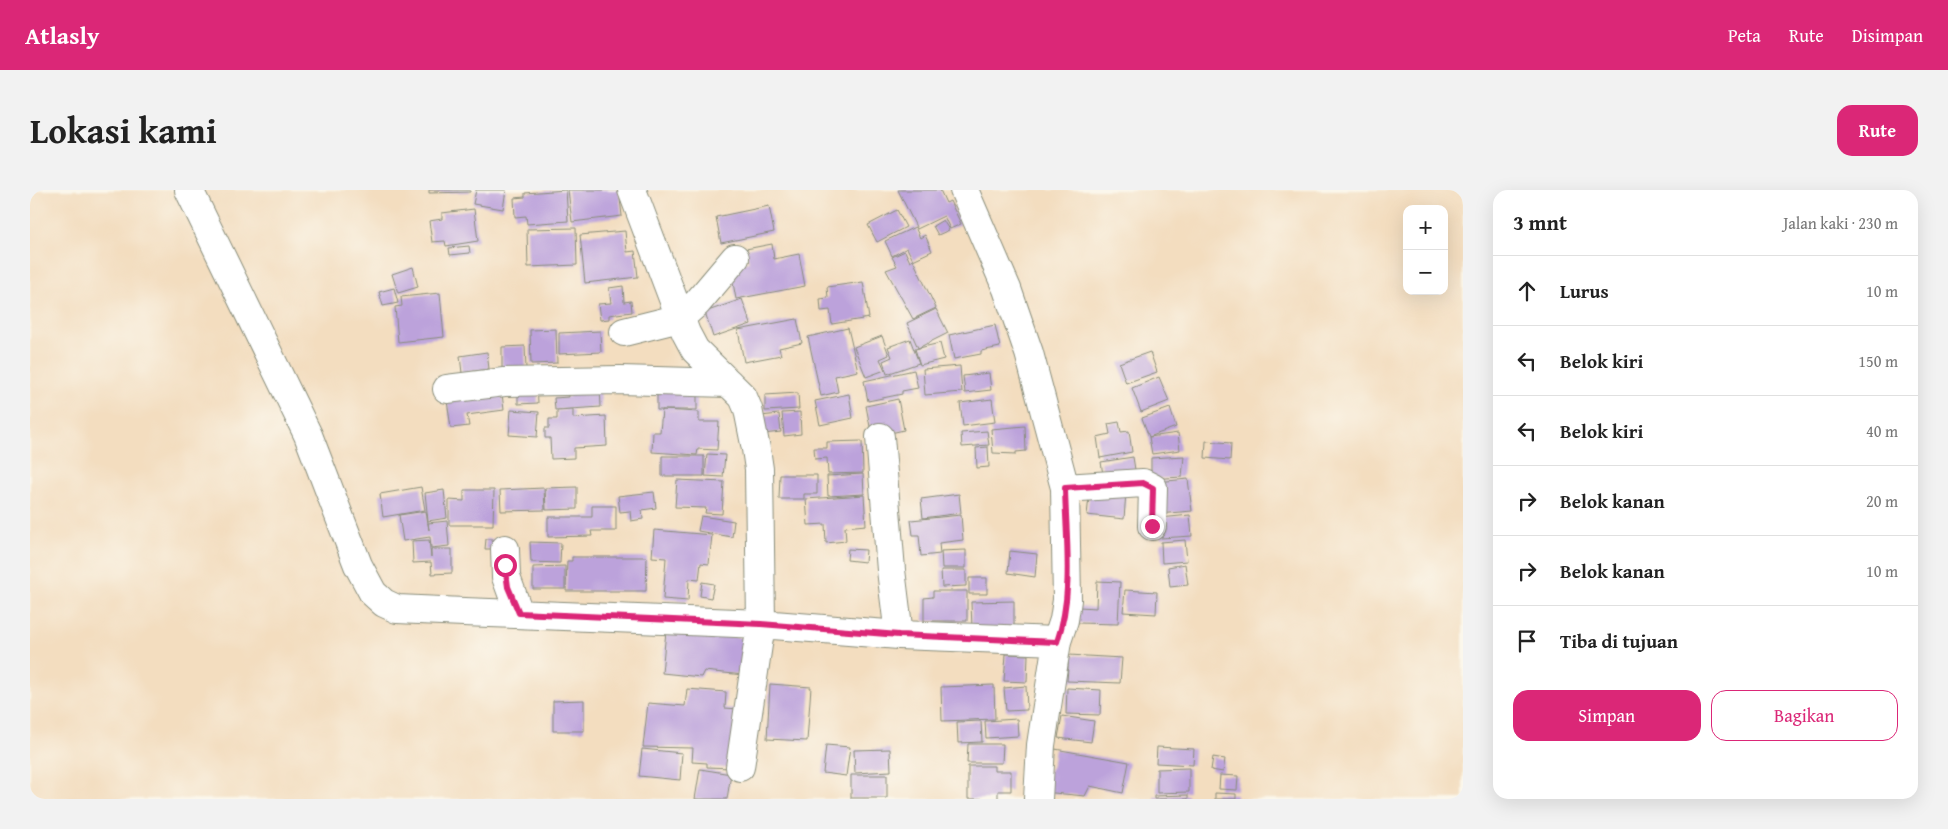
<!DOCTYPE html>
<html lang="id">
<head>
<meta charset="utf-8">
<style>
	body { margin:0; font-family:"Gentium Book Plus",serif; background:#f2f2f2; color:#222 }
	.controls { position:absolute; right:15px; top:15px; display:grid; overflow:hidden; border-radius:10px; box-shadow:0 5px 20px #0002 }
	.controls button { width:45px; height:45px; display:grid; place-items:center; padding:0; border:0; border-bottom:1px solid #e0e0e0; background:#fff; color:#222; font:25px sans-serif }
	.stop { position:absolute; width:15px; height:15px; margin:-11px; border:4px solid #db2777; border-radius:50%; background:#fff }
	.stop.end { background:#db2777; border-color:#fff; box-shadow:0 1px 5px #0008 }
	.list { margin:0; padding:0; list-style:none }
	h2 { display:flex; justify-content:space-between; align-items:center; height:65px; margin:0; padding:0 20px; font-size:21px }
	h2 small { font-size:16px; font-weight:400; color:#767676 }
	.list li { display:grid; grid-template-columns:32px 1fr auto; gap:15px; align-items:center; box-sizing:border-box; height:70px; padding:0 20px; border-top:1px solid #e0e0e0 }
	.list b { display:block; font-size:19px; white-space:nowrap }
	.list em { font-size:16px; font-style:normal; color:#767676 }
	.actions { display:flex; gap:10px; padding:15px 20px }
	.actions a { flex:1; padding:11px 0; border:1px solid #db2777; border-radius:15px; text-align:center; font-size:18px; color:#db2777 }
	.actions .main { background:#db2777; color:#fff }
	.icon { flex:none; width:28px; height:28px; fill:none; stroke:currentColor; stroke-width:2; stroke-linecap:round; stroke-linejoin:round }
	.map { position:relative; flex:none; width:1433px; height:609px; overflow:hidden; border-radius:15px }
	header { display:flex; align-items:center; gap:30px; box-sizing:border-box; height:70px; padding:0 25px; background:#db2777; color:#fff }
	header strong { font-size:24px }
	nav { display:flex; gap:28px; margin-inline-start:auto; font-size:18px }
	.intro { display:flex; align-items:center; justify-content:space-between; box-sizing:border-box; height:120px; padding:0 30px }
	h1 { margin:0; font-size:35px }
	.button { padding:12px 22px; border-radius:15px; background:#db2777; color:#fff; font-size:18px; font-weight:700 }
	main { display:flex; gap:30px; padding:0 30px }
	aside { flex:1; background:#fff; border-radius:15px; box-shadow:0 5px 20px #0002 }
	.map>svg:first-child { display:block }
	.building { fill:#bca2db }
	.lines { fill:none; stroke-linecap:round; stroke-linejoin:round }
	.minor-casing { stroke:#898d7a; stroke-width:30 }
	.minor { stroke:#fff; stroke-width:28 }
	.route { stroke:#db2777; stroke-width:6 }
</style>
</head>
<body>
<header>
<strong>Atlasly</strong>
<nav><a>Peta</a><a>Rute</a><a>Disimpan</a></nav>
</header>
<div class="intro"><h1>Lokasi kami</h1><a class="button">Rute</a></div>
<main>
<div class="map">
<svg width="1433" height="609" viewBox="0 0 1433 609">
	<rect width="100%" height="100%" fill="#fbf7ec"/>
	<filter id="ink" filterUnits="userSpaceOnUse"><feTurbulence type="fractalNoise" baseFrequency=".02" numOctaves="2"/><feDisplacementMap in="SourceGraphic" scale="10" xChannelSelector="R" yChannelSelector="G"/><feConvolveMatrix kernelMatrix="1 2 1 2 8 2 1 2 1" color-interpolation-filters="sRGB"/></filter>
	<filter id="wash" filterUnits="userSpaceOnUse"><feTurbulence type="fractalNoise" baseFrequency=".0096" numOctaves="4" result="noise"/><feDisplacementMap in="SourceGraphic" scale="20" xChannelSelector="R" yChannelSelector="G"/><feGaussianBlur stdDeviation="1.12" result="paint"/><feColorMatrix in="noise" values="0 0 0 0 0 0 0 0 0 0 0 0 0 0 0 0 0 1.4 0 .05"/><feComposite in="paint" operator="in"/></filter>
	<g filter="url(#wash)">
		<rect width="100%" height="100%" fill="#f3ddbf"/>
		<g id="blocks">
			<path class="building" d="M399 0H440V2L399 3Z
				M446 0H476L473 19 443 14Z
				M536 0 538 31 497 34 496 26 485 27 484 8 495 7V3Z
				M538 0H589L592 26 542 32Z
				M868 0H910L916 13 920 11 931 34 920 39 914 26 887 39Z
				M739 16 744 42 691 53 686 27Z
				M444 19 448 51 416 56 415 51 402 52 399 31 412 29V23Z
				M867 20 876 37 847 52 838 35Z
				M913 30 919 40 908 45 903 36Z
				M885 37 890 48 895 45 902 61 883 70 906 118 883 129 856 80 867 76 862 67 875 61 880 72 883 70 877 58 862 66 855 51Z
				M546 38 547 75 498 77 497 39Z
				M595 41 597 62 605 61 608 87 555 93 550 45Z
				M742 54 744 69 769 64 775 96 706 109 700 76 719 72 716 59Z
				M439 56 440 63 420 65 419 58Z
				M383 77 388 97 368 103 362 84Z
				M833 92 839 128 802 134 800 120 791 121 790 109 798 108 797 97Z
				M593 96 594 112 601 111 602 122 579 125V129L570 130 568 114 581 113 579 98Z
				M364 98 368 113 353 116 349 102Z
				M410 103 414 147 368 152 365 117 372 116 371 107Z
				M712 109 721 134 683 147 675 122Z
				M906 119 918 143 888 158 877 133Z
				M767 129 772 153 749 158 751 165 714 172 708 140Z
				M965 135 970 157 951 161V164L924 169 919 145Z
				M818 138 828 181 805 186 808 202 791 206 778 147Z
				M526 139 527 173 501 174 500 140Z
				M570 141 571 162 529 164V143Z
				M852 146 859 165 850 169 855 180 836 187 824 157Z
				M880 149 889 173 857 184 853 171 862 167 858 157Z
				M910 153 914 169 890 175 885 159Z
				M495 156 496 179 472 180V157Z
				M457 162 459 179 432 183 430 166Z
				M1120 162 1127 182 1096 193 1089 173Z
				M930 176 932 202 895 205 893 179Z
				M884 180 888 198 872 201V204L838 211 834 191Z
				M959 183 961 200 935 203 933 186Z
				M1129 187 1139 211 1111 222 1102 198Z
				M488 194H507L508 213 488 214Z
				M570 194 571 217 525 220 524 208 539 207 538 196Z
				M627 195 667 196V220H627Z
				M471 196 474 220 437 225 439 236 421 238 416 204Z
				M768 203 769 219 735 221V205Z
				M819 204 823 228 790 235 785 211Z
				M868 209 874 240 842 247 836 216Z
				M962 209 965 232 933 236 930 213Z
				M1140 218 1146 237 1119 247 1112 228Z
				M481 220 509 222 507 247 479 245Z
				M543 220V228L576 226 577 256 544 258V268L521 269 520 248H515V238H519V229H527V221Z
				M632 220 669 222V232H689L687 260 668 259 667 265 622 262 623 242H630Z
				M770 222 771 244 754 246 752 223Z
				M749 224 751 242 733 244 731 226Z
				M1089 232 1091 242 1099 241 1102 262 1070 268 1067 247 1080 244 1078 234Z
				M995 236 996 261 986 262V264L963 263 961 239Z
				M957 241 959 255 932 257 931 243Z
				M1148 243 1150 260 1122 264 1119 247Z
				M832 251 833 283 798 284 797 268 785 269 784 258H797V252Z
				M1176 251 1201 253 1200 270 1175 268Z
				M958 257 959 277 947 278 946 258Z
				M677 264 695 265 693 287 675 286Z
				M632 266H674V286H632Z
				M1154 266 1152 287 1121 289V268Z
				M1103 267 1106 286 1074 291 1071 272Z
				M833 284 834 304 798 306 797 286Z
				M750 285H787V304H774V309H749Z
				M1158 289 1162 321 1128 324 1126 292Z
				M647 290 694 292 692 324 675 323 676 318 645 317Z
				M391 297 395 320 353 327 350 304Z
				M547 297V319L516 320 515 298Z
				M514 298 515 320 471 321 470 300Z
				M1060 298 1096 302 1094 329 1057 325Z
				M414 300 417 328 398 331 395 303Z
				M434 300H464L463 335H419V310L434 311Z
				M624 302 626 318 612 320 613 329 601 331 600 321 590 322 588 306Z
				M929 304 931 323 893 328 891 309Z
				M834 305 836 335 815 337 816 351 796 353 795 334 778 335 776 309Z
				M562 316H586V341H561L562 346 518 347V327H562Z
				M396 321 399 340 398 333 417 331 419 356 401 358 400 347 373 351 369 325Z
				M931 325 933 350 909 353 910 364 891 366 889 345H883L881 330Z
				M1160 325 1162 346 1131 348 1130 328Z
				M671 326 704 331 702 347 668 341Z
				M624 340 682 345 679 374 671 373 669 390 659 389 658 411 633 409 636 368 622 367Z
				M456 349H463L462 359H455Z
				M399 350 401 367V359H422V383L402 384 401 372 383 373 382 351Z
				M1155 350 1157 371 1132 373 1131 352Z
				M500 352 531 353 530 373 501 372Z
				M818 359 836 360 835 372 817 370Z
				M936 360V378H912L911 361Z
				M980 361 1007 364 1005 387 978 383Z
				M542 367H617L616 401H536L537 371H542Z
				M1155 374 1158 395 1140 397 1138 377Z
				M535 376V399H503V377Z
				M911 380H936V396L912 397Z
				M939 388H957V404H939Z
				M1067 391 1090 392 1088 434 1048 433 1049 417 1066 418Z
				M672 392 684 394 681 408 670 406Z
				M1095 400 1127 402 1126 424 1093 422Z
				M903 401H937V431H894V408L903 407Z
				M984 411V439H942L941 412Z
				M636 441 718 448 714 485 674 481 671 487 632 483Z
				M976 464 998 465 997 492 974 491Z
				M1039 465 1092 468 1090 493 1037 491Z
				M740 494 781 497 777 551 737 549Z
				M964 495 965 529 912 531 911 497Z
				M996 496 997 520 976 521 974 498Z
				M1037 498 1071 500 1070 525 1036 524Z
				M657 499 696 502 695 518 708 519 701 578 677 577V573L662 572 663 558 613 557 618 513 655 516Z
				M554 510V541H523V511Z
				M1032 526 1064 531 1061 552 1028 548Z
				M987 529 988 546 956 548 955 531Z
				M951 531 952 552 928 553 927 532Z
				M938 554H973L972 573H937Z
				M796 555 820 557 816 586 793 583Z
				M1127 557 1164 559 1163 575 1126 573Z
				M612 559 652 563 650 590 609 586Z
				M860 559 861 581 825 583 824 560Z
				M1025 559 1099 572 1093 603 1060 596 1055 606 1013 602 1023 571Z
				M1183 567 1195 569 1193 582 1181 580Z
				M938 576H964V581H981V601H968V609H938Z
				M1159 578V602L1127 603V579Z
				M670 579 701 584 697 609H665Z
				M821 585H857V608H821Z
				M1190 585 1208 586 1207 600 1189 599Z
				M1185 603 1206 604V609H1185Z
				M1158 605V609H1124V606Z"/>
		</g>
	</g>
	<g filter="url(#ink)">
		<use href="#blocks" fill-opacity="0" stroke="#898d7a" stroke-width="1"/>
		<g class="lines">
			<defs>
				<path id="minor" d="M159 0 278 245 328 375 343 403 354 413 367 419 434 422 731 434 869 445 1027 451
					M602 0 656 143 665 160 713 207 718 219 726 259 729 279 731 434 710 577
					M934 0 977 99 999 163 1035 298 1037 410 1034 430 1027 451 1011 555 1008 609
					M594 142 650 128 667 113 705 68
					M417 199 474 192 590 190 699 193
					M850 247 861 380 869 445
					M1035 298 1113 293 1123 298 1122 336
					M475 359 476 387 489 423"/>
			</defs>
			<use href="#minor" class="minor-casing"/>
			<use href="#minor" class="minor"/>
		</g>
	</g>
	<g class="lines" filter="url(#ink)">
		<path class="route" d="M475 375 478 397 489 423 731 434 869 445 1027 452C1044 403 1036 349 1035 298L1113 293 1123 298 1122 336"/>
	</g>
</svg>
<div class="controls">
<button>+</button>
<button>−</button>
</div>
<div class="stop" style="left:475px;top:375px"></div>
<div class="stop end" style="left:1122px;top:336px"></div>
</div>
<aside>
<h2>3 mnt<small>Jalan kaki · 230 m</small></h2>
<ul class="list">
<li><svg class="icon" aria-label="ahead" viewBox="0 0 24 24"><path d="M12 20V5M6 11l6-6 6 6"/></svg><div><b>Lurus</b></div><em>10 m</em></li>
<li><svg class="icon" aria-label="left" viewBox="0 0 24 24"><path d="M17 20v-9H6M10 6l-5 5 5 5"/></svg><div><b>Belok kiri</b></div><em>150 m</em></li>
<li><svg class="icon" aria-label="left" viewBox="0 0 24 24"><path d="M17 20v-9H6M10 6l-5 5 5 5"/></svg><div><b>Belok kiri</b></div><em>40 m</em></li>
<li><svg class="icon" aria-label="right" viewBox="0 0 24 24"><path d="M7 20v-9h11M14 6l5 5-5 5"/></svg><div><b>Belok kanan</b></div><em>20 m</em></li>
<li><svg class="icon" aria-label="right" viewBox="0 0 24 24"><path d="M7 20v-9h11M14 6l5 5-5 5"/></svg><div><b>Belok kanan</b></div><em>10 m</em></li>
<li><svg class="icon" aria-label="arrive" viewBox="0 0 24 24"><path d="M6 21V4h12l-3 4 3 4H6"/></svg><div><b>Tiba di tujuan</b></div></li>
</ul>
<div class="actions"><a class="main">Simpan</a><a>Bagikan</a></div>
</aside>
</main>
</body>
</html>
